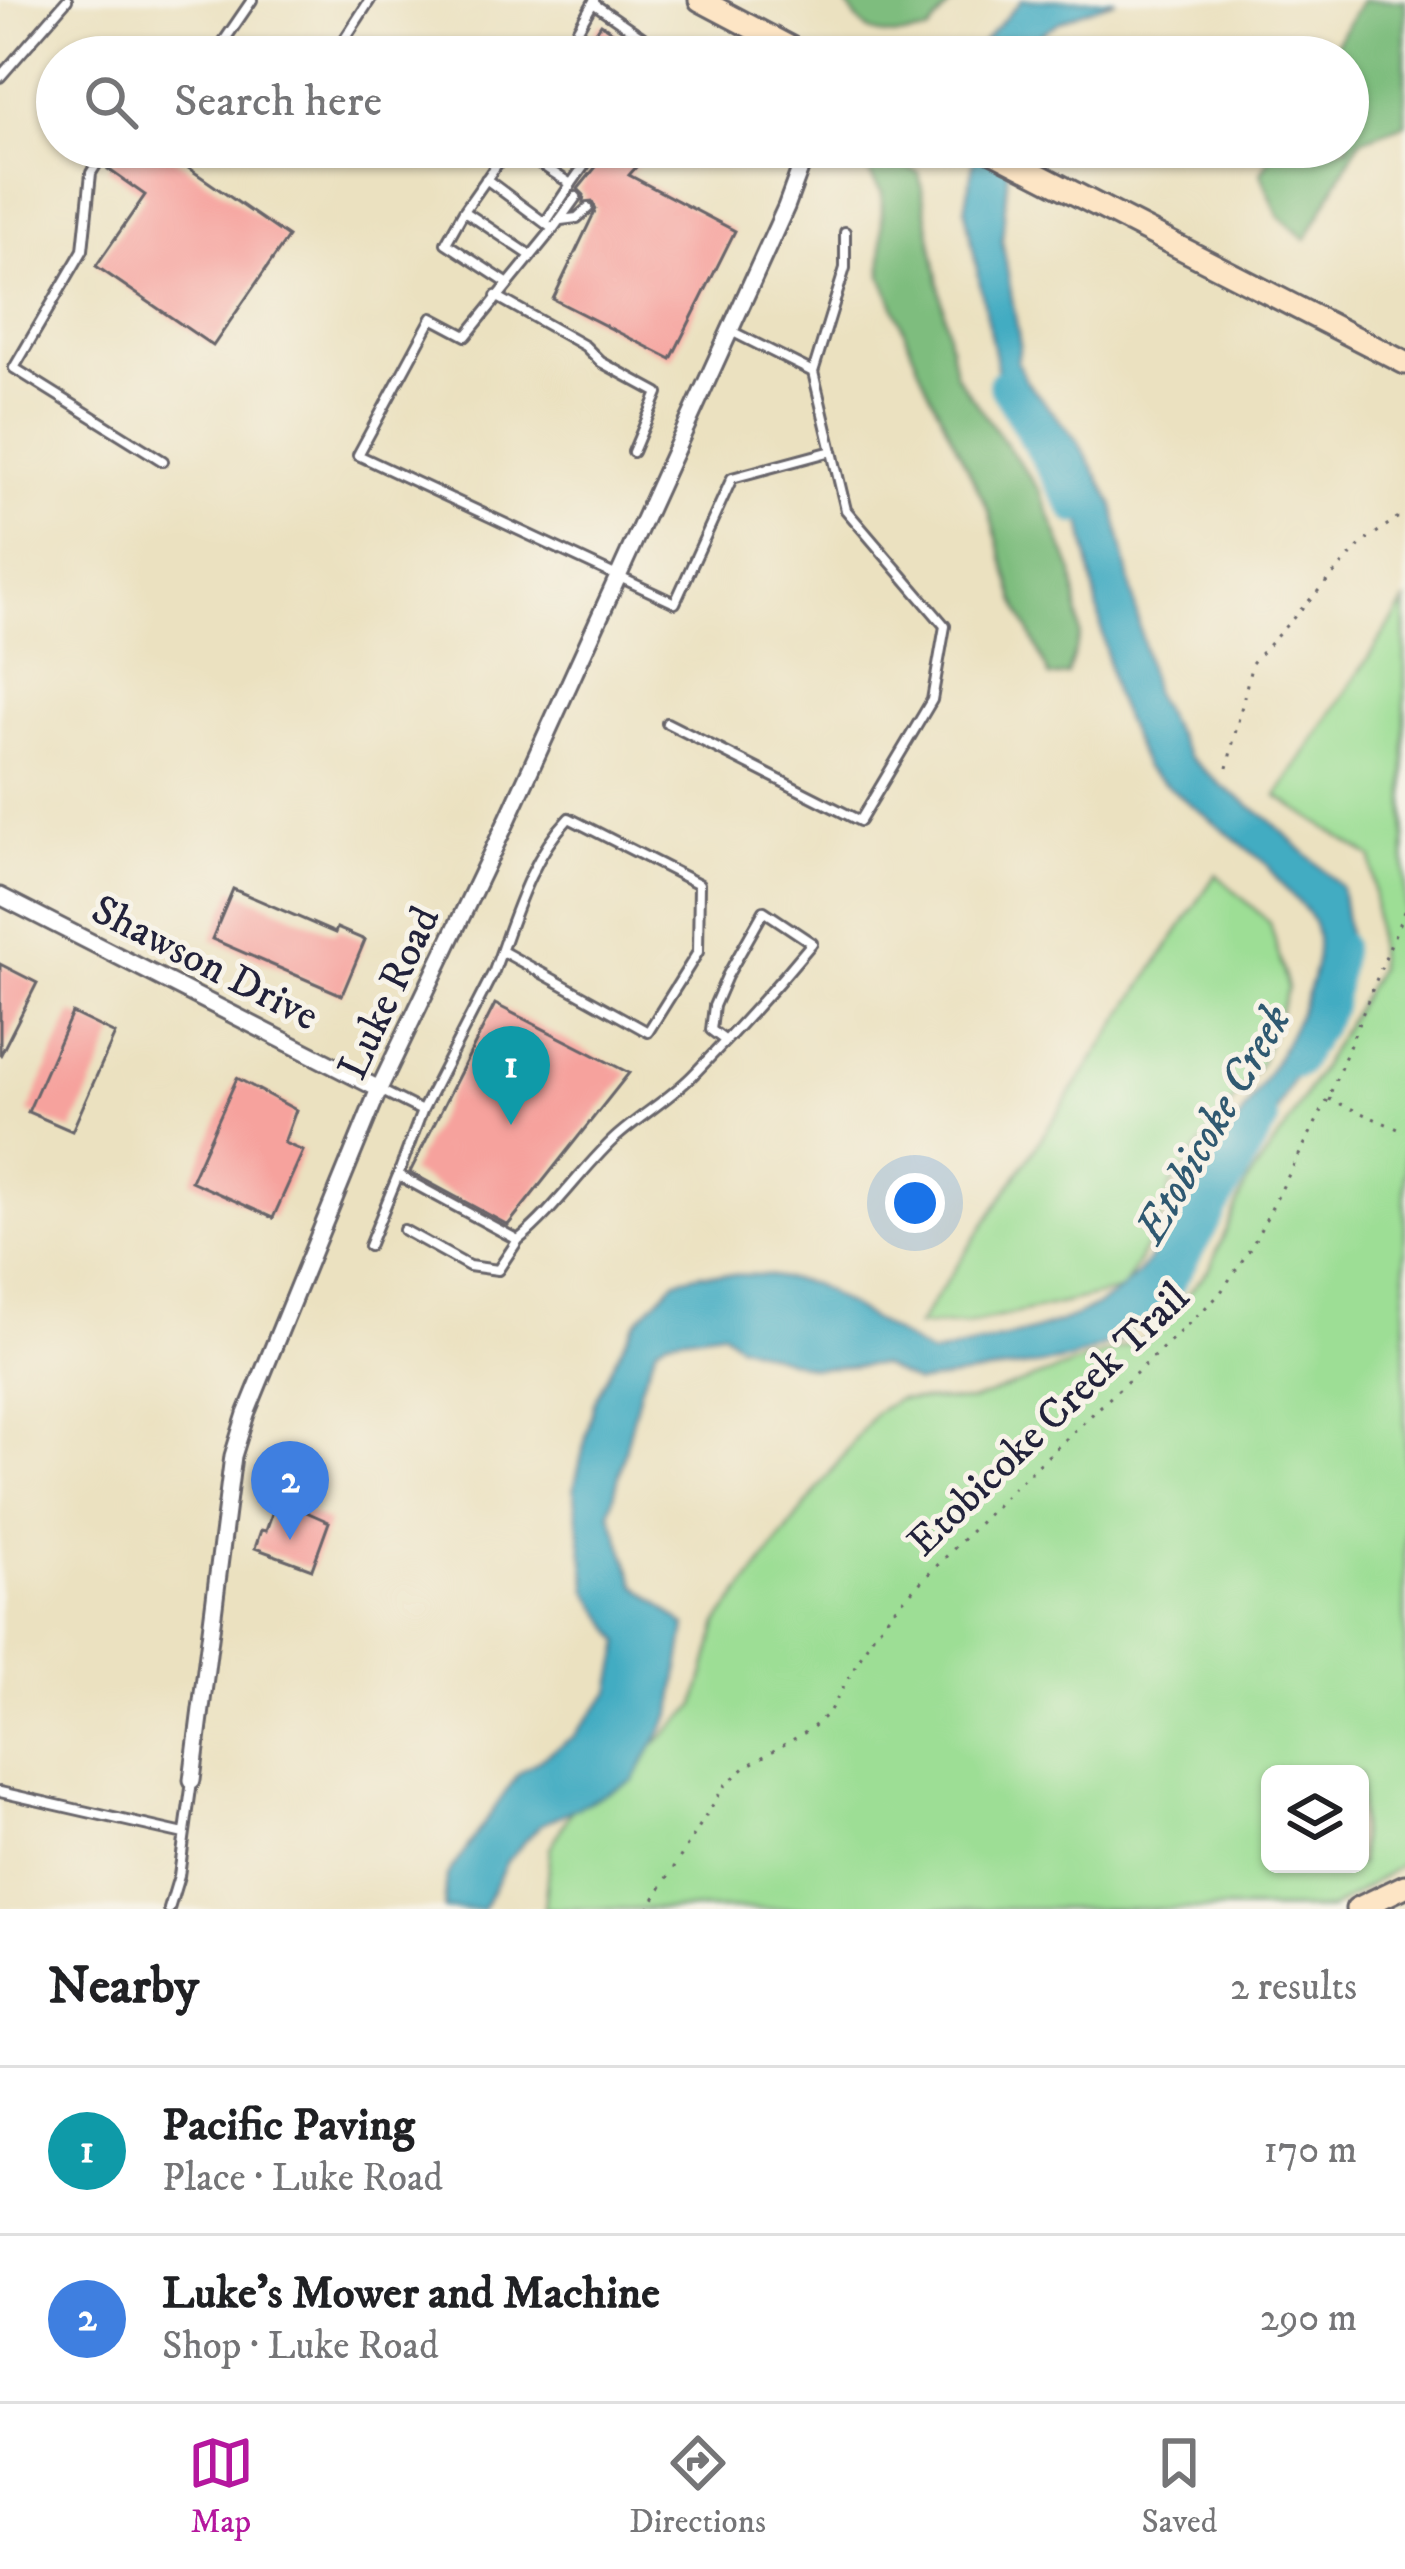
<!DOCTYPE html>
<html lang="en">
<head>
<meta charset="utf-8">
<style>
	body { margin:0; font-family:"IM FELL DW Pica",serif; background:#f2f2f2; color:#202124 }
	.controls { position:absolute; right:36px; bottom:36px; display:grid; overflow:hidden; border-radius:18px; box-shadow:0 3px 9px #0004 }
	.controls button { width:108px; height:108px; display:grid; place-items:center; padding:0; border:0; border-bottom:3px solid #e0e0e0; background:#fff; color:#202124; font:60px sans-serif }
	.you { position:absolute; left:915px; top:1203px; width:42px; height:42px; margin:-30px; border:9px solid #fff; border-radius:50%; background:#1a73e8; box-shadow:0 0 0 18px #1a73e833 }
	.badge { display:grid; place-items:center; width:78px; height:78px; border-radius:50%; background:#b5179e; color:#fff; font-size:39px; font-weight:700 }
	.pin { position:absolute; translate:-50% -99px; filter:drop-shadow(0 3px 6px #0008) }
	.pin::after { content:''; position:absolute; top:63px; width:42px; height:36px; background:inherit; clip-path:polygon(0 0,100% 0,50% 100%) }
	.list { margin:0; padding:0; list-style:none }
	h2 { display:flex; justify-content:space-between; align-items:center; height:156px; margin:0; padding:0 48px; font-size:51px }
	h2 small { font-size:39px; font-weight:400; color:#757577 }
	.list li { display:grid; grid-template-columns:78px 1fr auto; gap:36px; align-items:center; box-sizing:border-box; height:168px; padding:0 48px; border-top:3px solid #e0e0e0 }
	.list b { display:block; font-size:45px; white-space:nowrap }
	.list p { margin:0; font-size:39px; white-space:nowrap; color:#757577 }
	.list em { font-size:39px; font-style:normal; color:#757577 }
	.icon { flex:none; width:66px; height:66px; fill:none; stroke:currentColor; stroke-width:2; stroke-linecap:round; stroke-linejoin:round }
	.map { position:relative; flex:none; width:1405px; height:1909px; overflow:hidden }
	.search { position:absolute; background:#fff; box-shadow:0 3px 9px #0004; left:36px; right:36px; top:36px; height:132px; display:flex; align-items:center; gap:30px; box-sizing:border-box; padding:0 42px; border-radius:66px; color:#757577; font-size:45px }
	.sheet { height:492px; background:#fff }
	nav { display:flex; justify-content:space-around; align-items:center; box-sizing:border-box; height:168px; border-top:3px solid #e0e0e0; background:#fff; font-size:33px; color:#757577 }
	nav a { display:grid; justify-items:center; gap:6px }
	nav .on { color:#b5179e }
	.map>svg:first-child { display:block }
	.green { fill:#9dde95; stroke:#608068; stroke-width:3; fill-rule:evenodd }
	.forest { fill:#7ebd7e; stroke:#50705c; stroke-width:3 }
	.water { fill:#43acc2; stroke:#32677e; stroke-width:3 }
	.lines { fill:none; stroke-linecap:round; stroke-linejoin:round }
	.river { stroke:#43acc2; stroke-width:30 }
	.building { fill:#f6a29d }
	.lane-casing { stroke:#68656a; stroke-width:14 }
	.street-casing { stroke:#68656a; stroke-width:21 }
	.secondary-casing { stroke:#68656a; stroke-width:27 }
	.path { stroke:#68656a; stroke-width:3; stroke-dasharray:3 9; stroke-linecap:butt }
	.lane { stroke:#fff; stroke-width:8 }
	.street { stroke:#fff; stroke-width:15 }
	.secondary { stroke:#fde5c5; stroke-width:21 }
	.labels { text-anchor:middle; stroke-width:10; stroke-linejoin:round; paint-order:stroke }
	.street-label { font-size:42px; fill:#22223b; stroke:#f7f3e8 }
	.water-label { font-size:45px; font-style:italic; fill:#2f5971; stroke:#f7f3e8 }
</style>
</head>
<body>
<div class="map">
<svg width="1405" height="1909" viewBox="0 0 1405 1909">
	<rect width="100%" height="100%" fill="#f7f3e8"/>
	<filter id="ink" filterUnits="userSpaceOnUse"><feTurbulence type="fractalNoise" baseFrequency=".00833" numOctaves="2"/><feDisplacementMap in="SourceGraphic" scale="24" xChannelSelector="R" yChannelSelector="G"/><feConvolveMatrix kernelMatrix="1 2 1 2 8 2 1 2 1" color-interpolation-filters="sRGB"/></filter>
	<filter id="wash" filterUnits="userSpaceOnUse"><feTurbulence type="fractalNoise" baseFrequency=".004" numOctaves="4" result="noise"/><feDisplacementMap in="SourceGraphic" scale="48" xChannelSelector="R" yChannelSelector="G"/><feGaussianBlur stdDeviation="2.7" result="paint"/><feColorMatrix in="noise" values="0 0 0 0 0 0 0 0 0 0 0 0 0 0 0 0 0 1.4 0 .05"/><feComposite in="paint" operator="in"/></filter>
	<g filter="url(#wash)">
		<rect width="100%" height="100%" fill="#ebe1c0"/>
		<path class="green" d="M1405 602V1862L1331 1909H544L550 1848 572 1809 621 1777 696 1705 718 1623 875 1413 898 1399 971 1401 1151 1337 1210 1268 1247 1182 1284 1131 1378 969 1372 858 1277 796ZM1270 1774H1360V1864H1270Z
			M1216 874 1270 923 1288 988 1261 1063 1171 1186 1164 1213 1123 1290 968 1324 917 1326Z"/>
		<path class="forest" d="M845 0H965L950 5 928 32C886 38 866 42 845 0Z
			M1362 0H1405V124L1360 140 1306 240 1278 215 1261 173 1276 147H1348V57H1328Z
			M852 147H868L919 173 955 374 1040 491 1073 573 1080 635 1067 675 1050 677 1015 600 989 511 926 385 882 276V193Z"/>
		<path class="water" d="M1022 0H1116C1079 13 1042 23 1020 57H977L982 43Z
			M976 147H1010L1002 240 1020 345 1017 362 1026 381 1077 440 1113 503 1154 695 1188 756 1221 785 1270 820 1341 887 1349 942 1315 1036 1277 1111 1212 1197 1176 1275 1122 1339 1069 1360 916 1383 880 1365 813 1368 738 1344 722 1331 667 1339 657 1346 641 1386 610 1512 636 1585 686 1626 672 1713 633 1781 540 1825 507 1861 483 1909H444L447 1876 519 1773 573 1737 611 1691 621 1642 588 1591 574 1489 594 1403 614 1361 636 1322 676 1280 700 1274 767 1275 813 1284 931 1355C1018 1333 1133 1323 1166 1226 1207 1164 1332 1004 1316 931 1311 905 1282 893 1268 865L1145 768 1114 694 1081 521 1065 501 1039 434 1011 407 1000 382 965 210Z"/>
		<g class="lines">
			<path class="river" d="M1003 384 1075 509
				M1297 1063 1330 1006 1339 946
				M1124 1315 1165 1292 1264 1120"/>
		</g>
		<g id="blocks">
			<path class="building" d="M601 24 649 57H579Z
				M122 147H158L288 237 213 346 96 266 145 195 108 169Z
				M612 147H654L629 175 735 231 671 359 553 299 596 209 592 201 583 202 584 195 578 189Z
				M233 889 335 933 337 928 365 940 342 995 212 939Z
				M0 964 37 983 0 1056Z
				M495 1004 629 1073 508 1225 410 1172Z
				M72 1013 115 1034 72 1131 28 1112Z
				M237 1078 296 1110 284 1143 303 1151 273 1218 191 1181Z
				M277 1499 329 1522 312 1569 255 1548 261 1530 266 1531Z"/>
		</g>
	</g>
	<g filter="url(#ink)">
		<use href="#blocks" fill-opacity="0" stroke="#68656a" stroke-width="3"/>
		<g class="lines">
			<defs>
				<path id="lane" d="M593 3 671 57
					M213 57 252 0
					M333 57 370 0
					M562 57 594 1
					M0 77 67 0
					M107 147 91 173 83 250 14 368 163 461
					M262 147 271 154 276 147
					M509 147 464 211 530 255
					M514 147 571 184 596 149 593 147
					M486 179 553 229 466 336 432 318 358 455 675 603 732 478 832 451
					M464 211 446 243 507 283
					M561 220 577 218 588 208
					M545 223 571 184
					M553 229 576 197
					M496 296 585 346 601 362 658 393 633 452
					M731 331 813 372 845 268V232
					M667 723 860 821 932 700 945 626 846 510 813 372
					M380 1090 422 1111 398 1175 518 1240C555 1210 580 1171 614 1139 639 1116 670 1099 694 1074 735 1032 774 989 812 943L764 911 727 976 714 1006 711 1030 723 1039
					M422 1111 494 971C514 918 529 860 569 818L699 884 698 952 648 1032 502 951
					M404 1230 469 1266 498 1270 518 1240
					M369 1246 398 1175
					M0 1792 184 1834
					M169 1909 179 1876 192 1781"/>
				<path id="street" d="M0 896 379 1089
					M192 1780 233 1456 246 1414 379 1089 506 823 786 207 808 147"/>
				<path id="secondary" d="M700 0 808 57
					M984 147 1405 363
					M1357 1909 1405 1886"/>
			</defs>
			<use href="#lane" class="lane-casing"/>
			<use href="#street" class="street-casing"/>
			<use href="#secondary" class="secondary-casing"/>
			<path class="path" d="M1227 768 1252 663 1362 543 1397 518H1405
				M1329 1099 1405 1132
				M648 1909 725 1785 747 1766 811 1729 829 1712 872 1637 896 1607 1015 1487 1219 1295 1252 1246 1328 1099 1405 909"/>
			<use href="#lane" class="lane"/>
			<use href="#street" class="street"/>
			<use href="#secondary" class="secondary"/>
		</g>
	</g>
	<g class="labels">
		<g class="street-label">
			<text transform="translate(206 961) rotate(27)" y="15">Shawson Drive</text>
			<text transform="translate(387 992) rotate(-65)" y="15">Luke Road</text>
			<text transform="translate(1047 1418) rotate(-44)" y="15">Etobicoke Creek Trail</text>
		</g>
		<g class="water-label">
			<text transform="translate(1211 1123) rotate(-60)" y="16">Etobicoke Creek</text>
		</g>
	</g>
</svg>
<div class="controls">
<button><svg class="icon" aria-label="layers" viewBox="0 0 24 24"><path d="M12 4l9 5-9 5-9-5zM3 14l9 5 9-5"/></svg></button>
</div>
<div class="you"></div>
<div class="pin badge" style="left:511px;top:1125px;background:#0f9aa8">1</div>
<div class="pin badge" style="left:290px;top:1540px;background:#3f7fe0">2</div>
<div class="search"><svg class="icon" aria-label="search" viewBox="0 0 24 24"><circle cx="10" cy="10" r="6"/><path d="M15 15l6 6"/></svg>Search here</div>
</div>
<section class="sheet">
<h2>Nearby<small>2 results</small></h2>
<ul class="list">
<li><span class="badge" style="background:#0f9aa8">1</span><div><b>Pacific Paving</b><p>Place · Luke Road</p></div><em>170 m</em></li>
<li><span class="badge" style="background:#3f7fe0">2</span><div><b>Luke's Mower and Machine</b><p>Shop · Luke Road</p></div><em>290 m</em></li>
</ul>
</section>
<nav>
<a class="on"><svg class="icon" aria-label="map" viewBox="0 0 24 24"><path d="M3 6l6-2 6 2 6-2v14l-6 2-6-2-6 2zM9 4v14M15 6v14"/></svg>Map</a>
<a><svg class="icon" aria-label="directions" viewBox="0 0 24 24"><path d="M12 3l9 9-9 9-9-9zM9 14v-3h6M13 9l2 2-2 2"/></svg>Directions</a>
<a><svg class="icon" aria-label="saved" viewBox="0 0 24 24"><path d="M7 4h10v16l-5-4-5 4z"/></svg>Saved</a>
</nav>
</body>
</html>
